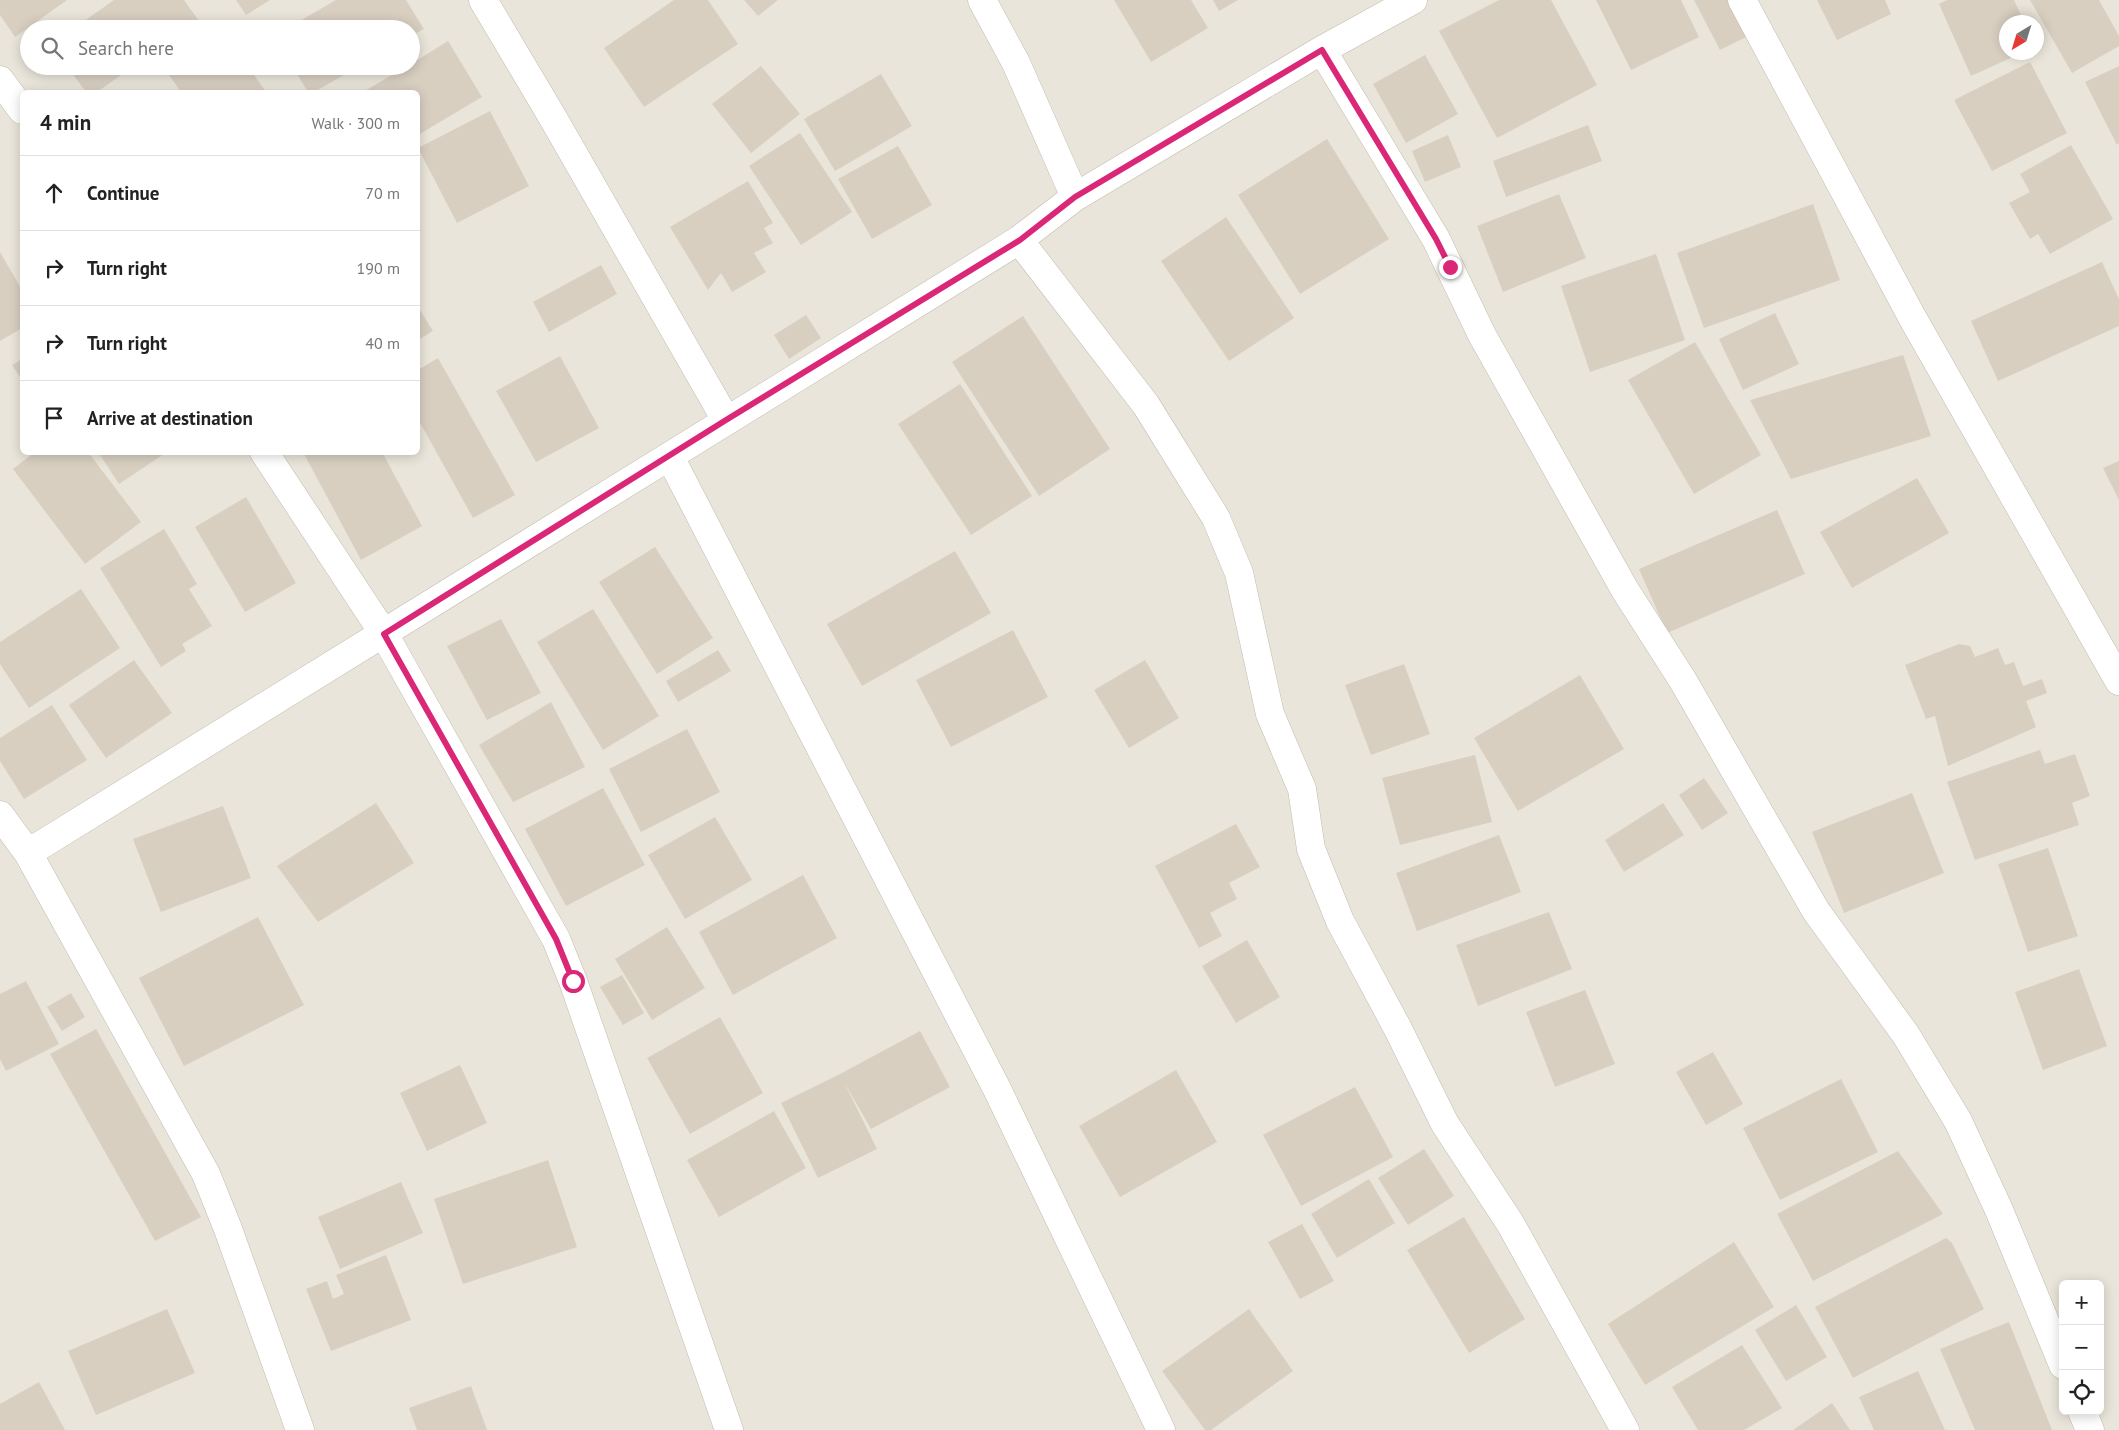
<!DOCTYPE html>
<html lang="en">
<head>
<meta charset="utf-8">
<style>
	body { margin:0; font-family:"PT Sans",sans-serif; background:#f6f6f6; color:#222 }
	.controls { position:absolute; right:15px; bottom:15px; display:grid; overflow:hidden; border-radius:8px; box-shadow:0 2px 12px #0003 }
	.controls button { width:45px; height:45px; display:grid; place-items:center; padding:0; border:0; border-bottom:1px solid #e0e0e0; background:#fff; color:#222; font:25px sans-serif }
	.compass { position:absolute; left:1999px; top:15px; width:45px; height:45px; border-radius:50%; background:#fff; box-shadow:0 2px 12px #0003; rotate:218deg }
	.stop { position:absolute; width:15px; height:15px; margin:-11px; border:4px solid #db2777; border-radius:50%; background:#fff }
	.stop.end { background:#db2777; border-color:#fff; box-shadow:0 1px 5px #0008 }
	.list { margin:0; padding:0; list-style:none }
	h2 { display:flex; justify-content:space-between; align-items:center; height:65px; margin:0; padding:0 20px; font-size:21px }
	h2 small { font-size:16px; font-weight:400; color:#767676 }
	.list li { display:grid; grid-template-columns:32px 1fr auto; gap:15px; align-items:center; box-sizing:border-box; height:75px; padding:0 20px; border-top:1px solid #e0e0e0 }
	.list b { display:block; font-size:19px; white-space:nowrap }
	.list em { font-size:16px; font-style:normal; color:#767676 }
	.icon { flex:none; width:28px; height:28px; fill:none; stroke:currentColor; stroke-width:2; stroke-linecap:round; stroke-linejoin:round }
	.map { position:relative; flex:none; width:2119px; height:1430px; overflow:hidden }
	.search { position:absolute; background:#fff; box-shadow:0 2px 12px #0003; left:20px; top:20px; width:400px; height:55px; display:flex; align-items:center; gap:12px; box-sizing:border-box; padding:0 18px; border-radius:28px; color:#767676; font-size:19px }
	.panel { position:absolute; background:#fff; box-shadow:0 2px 12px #0003; left:20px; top:90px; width:400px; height:365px; border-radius:8px }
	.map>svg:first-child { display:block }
	.residential { fill:#eae5da; fill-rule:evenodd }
	.building { fill:#d8cfc1 }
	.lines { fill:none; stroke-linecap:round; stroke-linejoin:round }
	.minor-casing { stroke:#c2bbae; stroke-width:29 }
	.minor { stroke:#fff; stroke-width:28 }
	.route { stroke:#db2777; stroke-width:6 }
</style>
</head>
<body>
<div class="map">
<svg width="2119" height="1430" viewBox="0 0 2119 1430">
	<rect width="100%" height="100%" fill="#f6f3ec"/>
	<path class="residential" d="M0 0H2119V1430H0ZM2006 22H2036V52H2006ZM29 29H411V66H29ZM22 92H418V452H22ZM2063 1284H2100V1411H2063Z"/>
	<path class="building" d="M0 0H67L15 37 0 15Z
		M114 0H184L199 21 188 29H73Z
		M236 0H270L246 15Z
		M336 0H406L424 29 411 36V29H286Z
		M674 0H708L738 44 644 107 604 48Z
		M744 0H778L758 16Z
		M1114 0H1191L1208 28 1151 62Z
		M1213 0H1238L1219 11Z
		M1499 0H1551L1597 85 1497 138 1439 31Z
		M1596 0H1681L1699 37 1631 70Z
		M1694 0H1731L1750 35 1720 50Z
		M1817 0H1885L1891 14 1837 40Z
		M1947 0H2014L2024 22H2006V52H2024L1971 76 1939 4Z
		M2030 0H2099L2119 36V46L2072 73Z
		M448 41 482 97 418 135V92H363L407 66H411V64Z
		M1425 55 1458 114 1406 143 1373 84Z
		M2030 62 2067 133 1992 171 1954 100Z
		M67 66H134L97 92H86Z
		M182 66H248L266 92H181L169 75Z
		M292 66H360L314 92H308Z
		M761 66 800 114 751 153 712 104Z
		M2119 66V143L2117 145 2085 82Z
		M881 74 912 126 835 171 804 119Z
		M490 111 529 186 457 223 418 148Z
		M1588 125 1602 161 1506 197 1493 161Z
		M800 133 852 212 801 245 749 166Z
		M1448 135 1461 167 1425 182 1412 151Z
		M1327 139 1389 239 1300 294 1238 195Z
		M2071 145 2113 219 2050 254 2038 234 2030 239 2009 203 2030 192 2020 174Z
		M898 146 932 205 872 239 838 179Z
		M748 181 773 223 764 228 773 243 754 253 766 272 732 292 721 273 708 290 670 227Z
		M1559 194 1586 258 1503 292 1477 226Z
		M1813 204 1840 280 1704 328 1677 253Z
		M1226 217 1294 318 1229 361 1161 261Z
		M0 252 22 290V328L0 341Z
		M1656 254 1685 340 1590 372 1561 286Z
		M2102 262 2119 299V326L1998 381 1971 321Z
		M601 265 617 294 549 332 533 302Z
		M418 307 433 331 418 340Z
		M1775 313 1799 364 1743 390 1719 339Z
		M806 315 821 338 789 359 774 335Z
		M1023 316 1110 449 1039 496 952 362Z
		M1695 342 1761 455 1694 494 1628 380Z
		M1903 355 1931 436 1791 479 1750 400Z
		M560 356 599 428 536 462 496 391Z
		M438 358 515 495 473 518 418 419V370Z
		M22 359V380L12 365Z
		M960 384 1032 496 971 535 898 424Z
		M35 452H88L141 522 85 564 13 469Z
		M98 452H167L119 484Z
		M303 452H382L422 526 361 560Z
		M2119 461V500L2103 468Z
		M1917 478 1949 533 1852 588 1820 532Z
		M246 497 296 583 245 612 195 527Z
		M1777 510 1805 574 1667 633 1639 569Z
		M164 529 197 584 189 589 212 626 182 644 186 651 161 667 100 568Z
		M655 547 713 638 657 674 599 582Z
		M955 551 991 613 862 686 827 624Z
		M81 589 120 648 29 708 0 664V642Z
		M593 609 659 716 603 750 537 642Z
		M501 619 541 693 487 720 447 646Z
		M1013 630 1048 697 951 747 916 680Z
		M1959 644 1970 646 1975 657 1998 648 2005 665 2014 662 2023 686 2042 679 2047 693 2026 701 2036 727 1948 766 1935 716 1926 719 1905 665Z
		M718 650 731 671 678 702 666 681Z
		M134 660 172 713 106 758 69 705Z
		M1145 660 1179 718 1129 748 1094 690Z
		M1404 664 1430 734 1371 755 1345 685Z
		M1580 675 1624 749 1518 811 1474 738Z
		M551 702 585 767 513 802 479 745Z
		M52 705 87 760 24 799 0 761V738Z
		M687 729 720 792 641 832 609 769Z
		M2040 750 2045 764 2075 754 2090 796 2072 803 2079 825 1975 860 1947 782Z
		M1475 755 1492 822 1400 845 1382 778Z
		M1704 778 1728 813 1702 830 1679 795Z
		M603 788 645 865 566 906 525 829Z
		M1912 793 1944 873 1844 913 1812 832Z
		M376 803 414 863 318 922 277 866Z
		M1663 803 1684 835 1624 872 1605 840Z
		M223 806 251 878 161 912 133 839Z
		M715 817 752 880 685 919 648 855Z
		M1236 824 1260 867 1229 883 1237 899 1210 913 1222 936 1199 948 1155 866Z
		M1499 835 1521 892 1417 931 1396 873Z
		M2048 848 2078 936 2028 952 1998 864Z
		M803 875 837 938 733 995 699 932Z
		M1549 912 1572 969 1478 1006 1456 945Z
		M258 917 304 1005 184 1066 139 978Z
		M667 927 705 988 652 1020 615 959Z
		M1247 940 1280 997 1236 1023 1202 966Z
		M2079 969 2107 1046 2043 1070 2015 992Z
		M622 975 644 1013 623 1025 600 987Z
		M26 981 59 1044 6 1071 0 1059V994Z
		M1585 990 1615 1064 1555 1087 1526 1012Z
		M71 993 85 1017 62 1031 47 1007Z
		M720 1017 763 1093 690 1134 647 1058Z
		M96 1029 201 1217 155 1241 50 1054Z
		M920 1031 950 1087 871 1129 844 1082 877 1149 818 1178 781 1103 840 1074Z
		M1713 1052 1743 1104 1706 1125 1676 1072Z
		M460 1065 487 1123 427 1151 400 1093Z
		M1176 1070 1217 1142 1120 1197 1079 1126Z
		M1841 1079 1878 1152 1780 1200 1743 1128Z
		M1355 1087 1393 1157 1301 1206 1263 1135Z
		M774 1111 806 1168 719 1217 687 1160Z
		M1424 1149 1454 1196 1408 1225 1378 1178Z
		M1898 1151 1943 1214 1813 1281 1777 1214Z
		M548 1160 577 1247 463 1284 434 1199Z
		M1369 1179 1395 1223 1337 1258 1311 1214Z
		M401 1182 423 1233 340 1269 318 1217Z
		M1464 1217 1525 1319 1469 1353 1407 1250Z
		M1302 1224 1334 1281 1300 1299 1268 1242Z
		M1946 1238 1952 1243 1984 1309 1853 1378 1815 1307Z
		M1734 1242 1774 1307 1645 1385 1608 1324Z
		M386 1255 411 1320 331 1351 306 1289 327 1281 333 1299 344 1294 336 1275Z
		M1796 1305 1827 1357 1786 1381 1755 1330Z
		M167 1309 195 1373 96 1415 68 1351Z
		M1249 1309 1293 1371 1211 1430H1205L1162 1371Z
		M2009 1322 2052 1430H1975L1940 1349Z
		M1742 1345 1782 1408 1744 1430H1698L1672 1387Z
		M1918 1371 1945 1430H1874L1859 1397Z
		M39 1382 65 1430H0V1404Z
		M471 1386 487 1430H417L409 1408Z
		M1832 1403 1850 1430H1793Z"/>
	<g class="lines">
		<defs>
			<path id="minor" d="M483 0 553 118 726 420
				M982 0 1016 63 1075 197
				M1742 0 1912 317 2119 681
				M1322 50 1436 239 1482 335 1625 590 1682 679 1816 911 1906 1035 1958 1121 1999 1210 2063 1365
				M0 80 22 110
				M1019 240 1146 405 1216 518 1239 573 1270 714 1302 789 1311 849 1340 921 1397 1027 1445 1124 1510 1223 1625 1430
				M264 452 384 634 556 939 573 981 729 1430
				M670 457 997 1089 1161 1430
				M0 815 28 853 206 1174 228 1229 300 1430
				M28 853 1019 240 1075 197 1322 50 1413 0
				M2082 1411 2090 1430"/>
		</defs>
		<use href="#minor" class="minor-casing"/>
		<use href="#minor" class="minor"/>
	</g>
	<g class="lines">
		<path class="route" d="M573 981 556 939 384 634 726 420 1020 240 1075 197 1322 50 1436 239 1450 267"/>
	</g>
</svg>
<div class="controls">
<button>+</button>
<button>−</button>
<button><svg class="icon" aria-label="locate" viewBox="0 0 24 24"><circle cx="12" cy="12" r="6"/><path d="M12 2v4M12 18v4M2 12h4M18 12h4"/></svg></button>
</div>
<svg class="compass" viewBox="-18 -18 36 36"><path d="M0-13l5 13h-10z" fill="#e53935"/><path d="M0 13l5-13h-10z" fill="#767676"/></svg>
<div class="stop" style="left:573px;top:981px"></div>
<div class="stop end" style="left:1450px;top:267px"></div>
<div class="search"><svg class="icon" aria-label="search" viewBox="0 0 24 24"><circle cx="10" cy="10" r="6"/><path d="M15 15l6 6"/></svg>Search here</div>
<section class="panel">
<h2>4 min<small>Walk · 300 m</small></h2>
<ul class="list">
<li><svg class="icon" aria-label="ahead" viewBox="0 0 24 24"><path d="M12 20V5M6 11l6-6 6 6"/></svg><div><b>Continue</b></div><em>70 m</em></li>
<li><svg class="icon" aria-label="right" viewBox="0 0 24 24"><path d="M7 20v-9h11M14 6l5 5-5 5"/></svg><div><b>Turn right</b></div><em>190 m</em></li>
<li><svg class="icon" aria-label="right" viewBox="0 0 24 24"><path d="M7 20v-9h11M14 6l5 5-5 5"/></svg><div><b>Turn right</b></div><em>40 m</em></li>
<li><svg class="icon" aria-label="arrive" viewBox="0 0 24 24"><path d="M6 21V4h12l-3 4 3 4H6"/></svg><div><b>Arrive at destination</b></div></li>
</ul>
</section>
</div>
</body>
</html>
